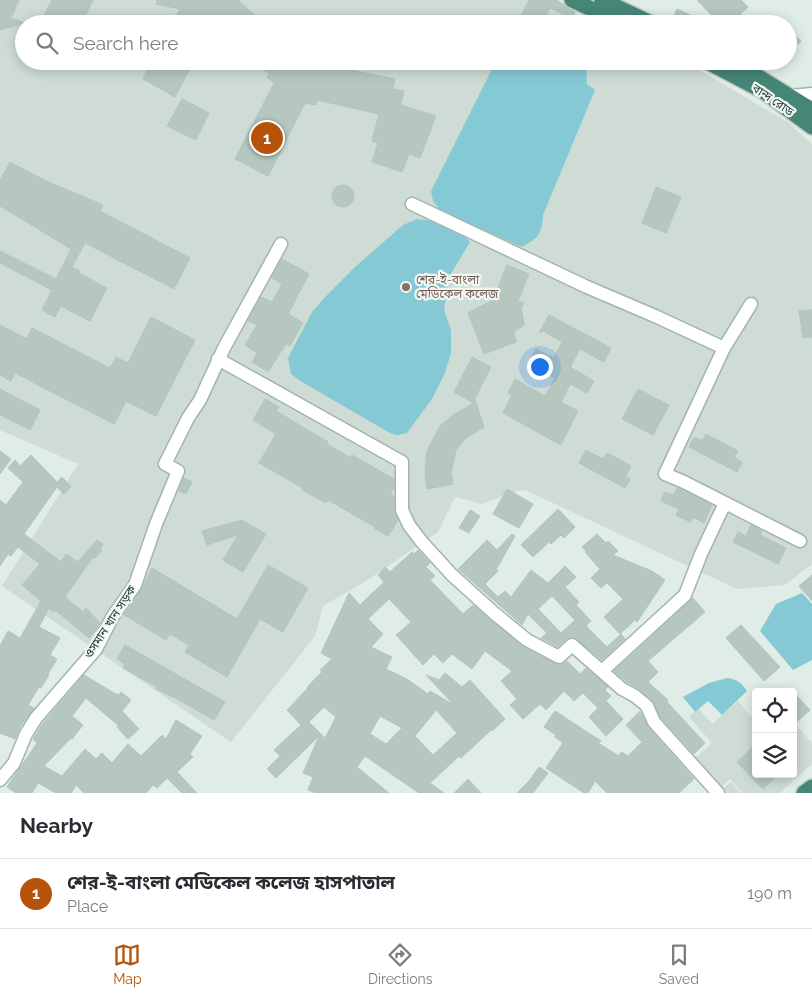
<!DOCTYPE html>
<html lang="en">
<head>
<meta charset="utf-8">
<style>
	body { margin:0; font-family:Raleway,"Noto Sans Bengali",sans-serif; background:#f7f7f7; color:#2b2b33 }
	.controls { position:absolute; right:15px; bottom:15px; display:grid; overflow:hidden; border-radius:5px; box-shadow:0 2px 12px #0003 }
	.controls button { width:45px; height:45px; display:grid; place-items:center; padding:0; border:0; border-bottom:1px solid #e1e1e2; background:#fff; color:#2b2b33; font:25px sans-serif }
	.you { position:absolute; left:539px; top:366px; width:18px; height:18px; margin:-12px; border:4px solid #fff; border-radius:50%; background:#1a73e8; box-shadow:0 0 0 8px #1a73e833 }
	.badge { display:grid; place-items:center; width:32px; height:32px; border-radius:50%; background:#b45309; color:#fff; font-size:16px; font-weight:700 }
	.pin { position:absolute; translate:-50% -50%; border:2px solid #fff; box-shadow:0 1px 5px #0006 }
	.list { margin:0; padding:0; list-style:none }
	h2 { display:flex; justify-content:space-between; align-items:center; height:65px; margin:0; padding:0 20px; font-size:21px }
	h2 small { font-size:16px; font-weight:400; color:#7c7c81 }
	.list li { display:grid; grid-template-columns:32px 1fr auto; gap:15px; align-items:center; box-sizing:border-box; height:70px; padding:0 20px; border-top:1px solid #e1e1e2 }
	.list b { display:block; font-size:19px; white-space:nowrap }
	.list p { margin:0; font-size:16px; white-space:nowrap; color:#7c7c81 }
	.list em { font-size:16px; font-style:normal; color:#7c7c81 }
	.icon { flex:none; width:28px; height:28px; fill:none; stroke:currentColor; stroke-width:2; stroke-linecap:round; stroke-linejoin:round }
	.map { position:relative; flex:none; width:812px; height:793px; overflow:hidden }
	.search { position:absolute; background:#fff; box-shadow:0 2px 12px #0003; left:15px; right:15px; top:15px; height:55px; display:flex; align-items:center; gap:12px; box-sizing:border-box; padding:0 18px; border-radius:28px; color:#7c7c81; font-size:19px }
	.sheet { height:135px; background:#fff }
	nav { display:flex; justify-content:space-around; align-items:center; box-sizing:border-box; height:70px; border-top:1px solid #e1e1e2; background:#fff; font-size:14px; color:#7c7c81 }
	nav a { display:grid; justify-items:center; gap:2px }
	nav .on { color:#b45309 }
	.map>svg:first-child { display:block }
	.built { fill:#cedcd5 }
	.water { fill:#85c9d4 }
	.building { fill:#b5c7bf; stroke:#b2c6bd; fill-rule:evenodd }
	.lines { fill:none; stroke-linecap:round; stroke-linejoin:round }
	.minor-casing { stroke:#a3b4ad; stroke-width:15 }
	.trunk-casing { stroke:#c1c9c6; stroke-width:18 }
	.minor { stroke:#fff; stroke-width:12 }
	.trunk { stroke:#468676; stroke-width:15 }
	.education-dot { fill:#8d6e63; stroke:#f1f8f4; stroke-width:2 }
	.labels { text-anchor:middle; stroke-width:4.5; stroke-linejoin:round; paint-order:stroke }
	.street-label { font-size:12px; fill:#203d34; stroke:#f1f8f4 }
	.education-label { font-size:12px; fill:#785e54; stroke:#f1f8f4; text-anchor:start }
</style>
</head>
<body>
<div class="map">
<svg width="812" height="793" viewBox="0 0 812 793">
	<rect width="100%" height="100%" fill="#e0ece6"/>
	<path class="built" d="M0 0H545L599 24H24V61H684L789 123 812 144V564L785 585 737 589 525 490 516 491 482 504 455 497 438 532 366 581 323 606 315 636 231 742 2 586 78 464 0 430Z
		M738 701 756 722V744L737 762 763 789 778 774H793V730L797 726 812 743V764L780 793H742L730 779 719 789 693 760 712 743 689 717 698 708 712 724Z
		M731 782 740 793H723L721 790Z"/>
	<path class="water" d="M496 61H583L586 63 587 84 595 90 543 215C542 234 538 238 522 247L441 211 433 201 431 191Z
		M417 219C436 220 457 227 470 242L452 272 447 291 444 310 451 330V353L445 373 432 399 407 433 397 435 390 433 302 382 291 374 288 358 312 312 328 294 355 267 403 225Z
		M802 593 812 604V660L793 670 760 631 776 604Z
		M727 678C737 679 742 683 747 691L722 715 708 701 695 712 683 697 709 683Z"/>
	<path class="building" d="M0 0H19L11 18 24 23 0 30Z
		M52 0H93L81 24H39Z
		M157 0H238L264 24H172L180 9 156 4Z
		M529 0H557L575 12 572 18 550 8 542 24H538L521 16Z
		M697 0H741L748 7 730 24H720Z
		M677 9 710 24H670Z
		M788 28 801 41 788 53Z
		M152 61H194L175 97 143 79Z
		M254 61H307L395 79 393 89 404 91 401 105 436 116 420 158 409 154 402 172 372 162 378 143 372 141 379 114 317 100 316 105 305 103 268 176 235 159 274 83 267 77 269 74Z
		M182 99 209 113 196 140 167 126Z
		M10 162 44 180 103 205 100 211 190 258 174 289 85 243 72 267 80 271 79 273 107 288 90 321 61 306 55 317 42 310 52 290 0 263V251L56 279 71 249 0 206V180Z
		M332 196a11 11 0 1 1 22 0a11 11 0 1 1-22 0Z
		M656 187 681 197 666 233 642 223Z
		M282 259 309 274 288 314 303 323 290 346 286 344 268 372 252 362 257 353 245 345 257 325 248 321 261 297 272 302 282 284 272 278Z
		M507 265 529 274 518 301 524 303 521 308 524 325 514 332 516 342 484 354 468 313 493 300Z
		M812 310V337L803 338 799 311Z
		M549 315 611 348 604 362 580 349 570 367 594 381 587 393 570 384 561 402 578 411 561 445 503 413 512 395 508 393 515 379 545 396 555 378 528 364 536 349 554 358 562 342 545 332 547 330 539 333Z
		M151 317 195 340 156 416 126 401 114 424 15 373 11 381 0 375V325L27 339 32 328 110 368 116 357 128 363Z
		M472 357 491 367 475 398 474 397 484 427 466 438 456 450 451 473 453 484 427 489 425 472 427 451 432 441 440 426 453 415 474 403 454 392Z
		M0 389 40 410 30 430 0 415Z
		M638 389 669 405 653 435 622 419Z
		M265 399 279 407 276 411 328 442 327 444 351 458 352 455 394 479V488L390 494 394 496V510L398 520 388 536 374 528 375 527 328 500 326 503 302 490 303 488 259 463 276 434 253 420Z
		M706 434 738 451 734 457 742 462 737 472 689 447 694 437 702 441Z
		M586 450 603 459 607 453 631 466 626 476 630 479 625 488 579 463Z
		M0 451 11 459 0 474Z
		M31 455 57 482 62 477 71 487 64 494 57 487 24 534 61 562 66 554 78 562 97 540 103 544 100 548 102 550 95 558 93 557 65 597 83 612 86 608 100 623 96 631 89 638 55 610 53 612 49 608 39 627 60 638 50 655 57 659 48 674 49 675 41 688 39 687 28 705 34 708 20 727 15 739 0 733V646L8 631 20 638 41 601 22 585 40 564 18 547 11 556 8 554 0 566V500L6 505 23 482 8 468 15 460 20 466Z
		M184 478 192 482 186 494 179 491Z
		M677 488 712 505 704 523 693 517 690 522 676 515 679 509 661 501 665 492 674 495Z
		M507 489 533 504 519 528 493 514Z
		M558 509 575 527 564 538 561 535 551 544 549 542 533 557 521 545Z
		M470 510 480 516 469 533 459 528Z
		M242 520 266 534 243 572 223 560 238 535 207 545 202 531Z
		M751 525 762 531 760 535 786 548 778 564 733 542 738 532 746 536Z
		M512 534 515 536 496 570 498 571 485 584 498 597 505 591 511 597 531 570 548 583 565 566 576 577 565 587 579 602 576 605 591 621 586 626 607 647 621 634 625 639 602 660 574 637 567 639 558 647 541 638 547 633 528 614 522 625 458 569 487 540 497 550ZM552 596 575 620 561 633 538 609Z
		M597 534 606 543 608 541 618 551 613 555 652 571 665 580 637 622 635 620 620 634 604 617 623 599 607 583 601 588 591 578 600 569 585 552 586 551 582 547Z
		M418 550 430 563 426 567 435 576 430 580 463 614 473 605 523 647 556 664 561 665 567 661 580 674 586 668 608 687 605 690 611 696 606 701 623 719 606 736 589 717 598 708 583 693 574 701 564 691 546 710 540 704 523 719 510 705 517 699 501 681 512 671 485 651 472 669 452 654 443 663 434 654 423 665 396 635 411 622 389 599 368 619 383 634 371 647 392 657 386 669 407 679 428 694 430 691 454 705 426 675 439 680 445 673 462 687 470 680 505 719 492 731 491 730 461 758 459 756 430 783 444 793H419L365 756 357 767 389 793H316L308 790 313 777 303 773 319 736 276 778 267 769 280 756 274 750 301 725 287 710 308 688 307 687 322 672 320 670 332 659 321 653 349 593 360 605 384 582 378 575 385 567 390 572 412 552 414 554ZM324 707 336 717 325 738 309 722ZM436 710 457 733 433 755 415 736ZM380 716 402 728 386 744 370 734Z
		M268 565 308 588 283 632 260 619 227 677 185 652 189 645 170 634 166 640 124 615 142 589 152 568 237 619Z
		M812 575V601L799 586Z
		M693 598 705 612 648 661 658 672 648 682 668 700 667 702 705 743 694 754 661 718 652 700 639 689 627 682 614 671Z
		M741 625 780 667 764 681 726 638Z
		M125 645 225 702 214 720 172 696V697L156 689 157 687 123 668 125 664 117 659Z
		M84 675 114 693 118 695 121 692 131 700 122 711 139 729 128 739 117 727 119 726 86 698 72 716 83 725 72 739 71 738 44 766 62 776 85 749 96 759 102 753 112 763 128 744 141 756 162 735 166 739 176 720 202 736 190 754 193 757 177 772 197 793H182L167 778 157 788 153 785 146 793H84L76 785 71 793H56L38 783 32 793H16L7 787 37 743 33 739 43 723Z
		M793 692 810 710 793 725Z
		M555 711 601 741 598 743 619 756 621 752 628 756 642 742 626 725 640 711 648 727 694 779 679 793H607L595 781 588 793H584L546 768 563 743 555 737 556 735 544 727Z
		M756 744V774H778L763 789 737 762Z
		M539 767 548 773 533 793H517L529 781Z
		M468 779 481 793H454Z"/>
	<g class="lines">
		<defs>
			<path id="minor" d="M790 96 812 94
				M412 204 587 287 655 316 724 348
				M751 304 724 348 665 474 684 482 800 541
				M218 359 402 462V510L409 525 421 541 452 575 494 613 527 640 559 657 572 645 622 689 635 696 647 706 654 722 718 793
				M602 671 685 595 701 554 725 503
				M0 780 14 763 26 734 36 718 96 649 113 616 135 585 156 524 178 471 165 464 188 418 200 400 224 348 281 244"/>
			<path id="trunk" d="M572 0 624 24
				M602 0 653 24
				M706 61 763 91 812 127
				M733 61 812 110
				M804 793 812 787"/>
		</defs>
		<use href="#minor" class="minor-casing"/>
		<use href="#trunk" class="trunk-casing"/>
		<use href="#minor" class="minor"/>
		<use href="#trunk" class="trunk"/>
	</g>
	<circle class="education-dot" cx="406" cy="287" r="5"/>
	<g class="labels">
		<g class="street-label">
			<text transform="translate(773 100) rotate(34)" y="4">বান্দ রোড</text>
			<text transform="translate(110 622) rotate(-57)" y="4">ওসমান খান সড়ক</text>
		</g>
		<g class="education-label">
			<text x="416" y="284">শের-ই-বাংলা<tspan x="416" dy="14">মেডিকেল কলেজ</tspan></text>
		</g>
	</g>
</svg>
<div class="controls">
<button><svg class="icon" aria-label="locate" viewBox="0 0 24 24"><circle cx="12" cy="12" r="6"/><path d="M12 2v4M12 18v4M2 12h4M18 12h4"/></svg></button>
<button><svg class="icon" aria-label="layers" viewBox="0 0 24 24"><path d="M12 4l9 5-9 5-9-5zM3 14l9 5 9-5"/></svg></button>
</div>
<div class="you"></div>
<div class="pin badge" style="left:267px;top:138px">1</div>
<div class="search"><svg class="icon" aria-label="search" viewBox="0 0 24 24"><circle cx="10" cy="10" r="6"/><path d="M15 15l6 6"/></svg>Search here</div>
</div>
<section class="sheet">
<h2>Nearby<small></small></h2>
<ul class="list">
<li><span class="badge">1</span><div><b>শের-ই-বাংলা মেডিকেল কলেজ হাসপাতাল</b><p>Place</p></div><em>190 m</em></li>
</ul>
</section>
<nav>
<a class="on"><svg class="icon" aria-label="map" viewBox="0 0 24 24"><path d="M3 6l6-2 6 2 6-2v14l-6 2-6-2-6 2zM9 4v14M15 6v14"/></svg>Map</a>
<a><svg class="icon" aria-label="directions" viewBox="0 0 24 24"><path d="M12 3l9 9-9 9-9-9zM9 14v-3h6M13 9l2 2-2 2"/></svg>Directions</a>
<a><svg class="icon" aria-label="saved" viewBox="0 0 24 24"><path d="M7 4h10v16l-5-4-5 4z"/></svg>Saved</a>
</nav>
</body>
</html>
